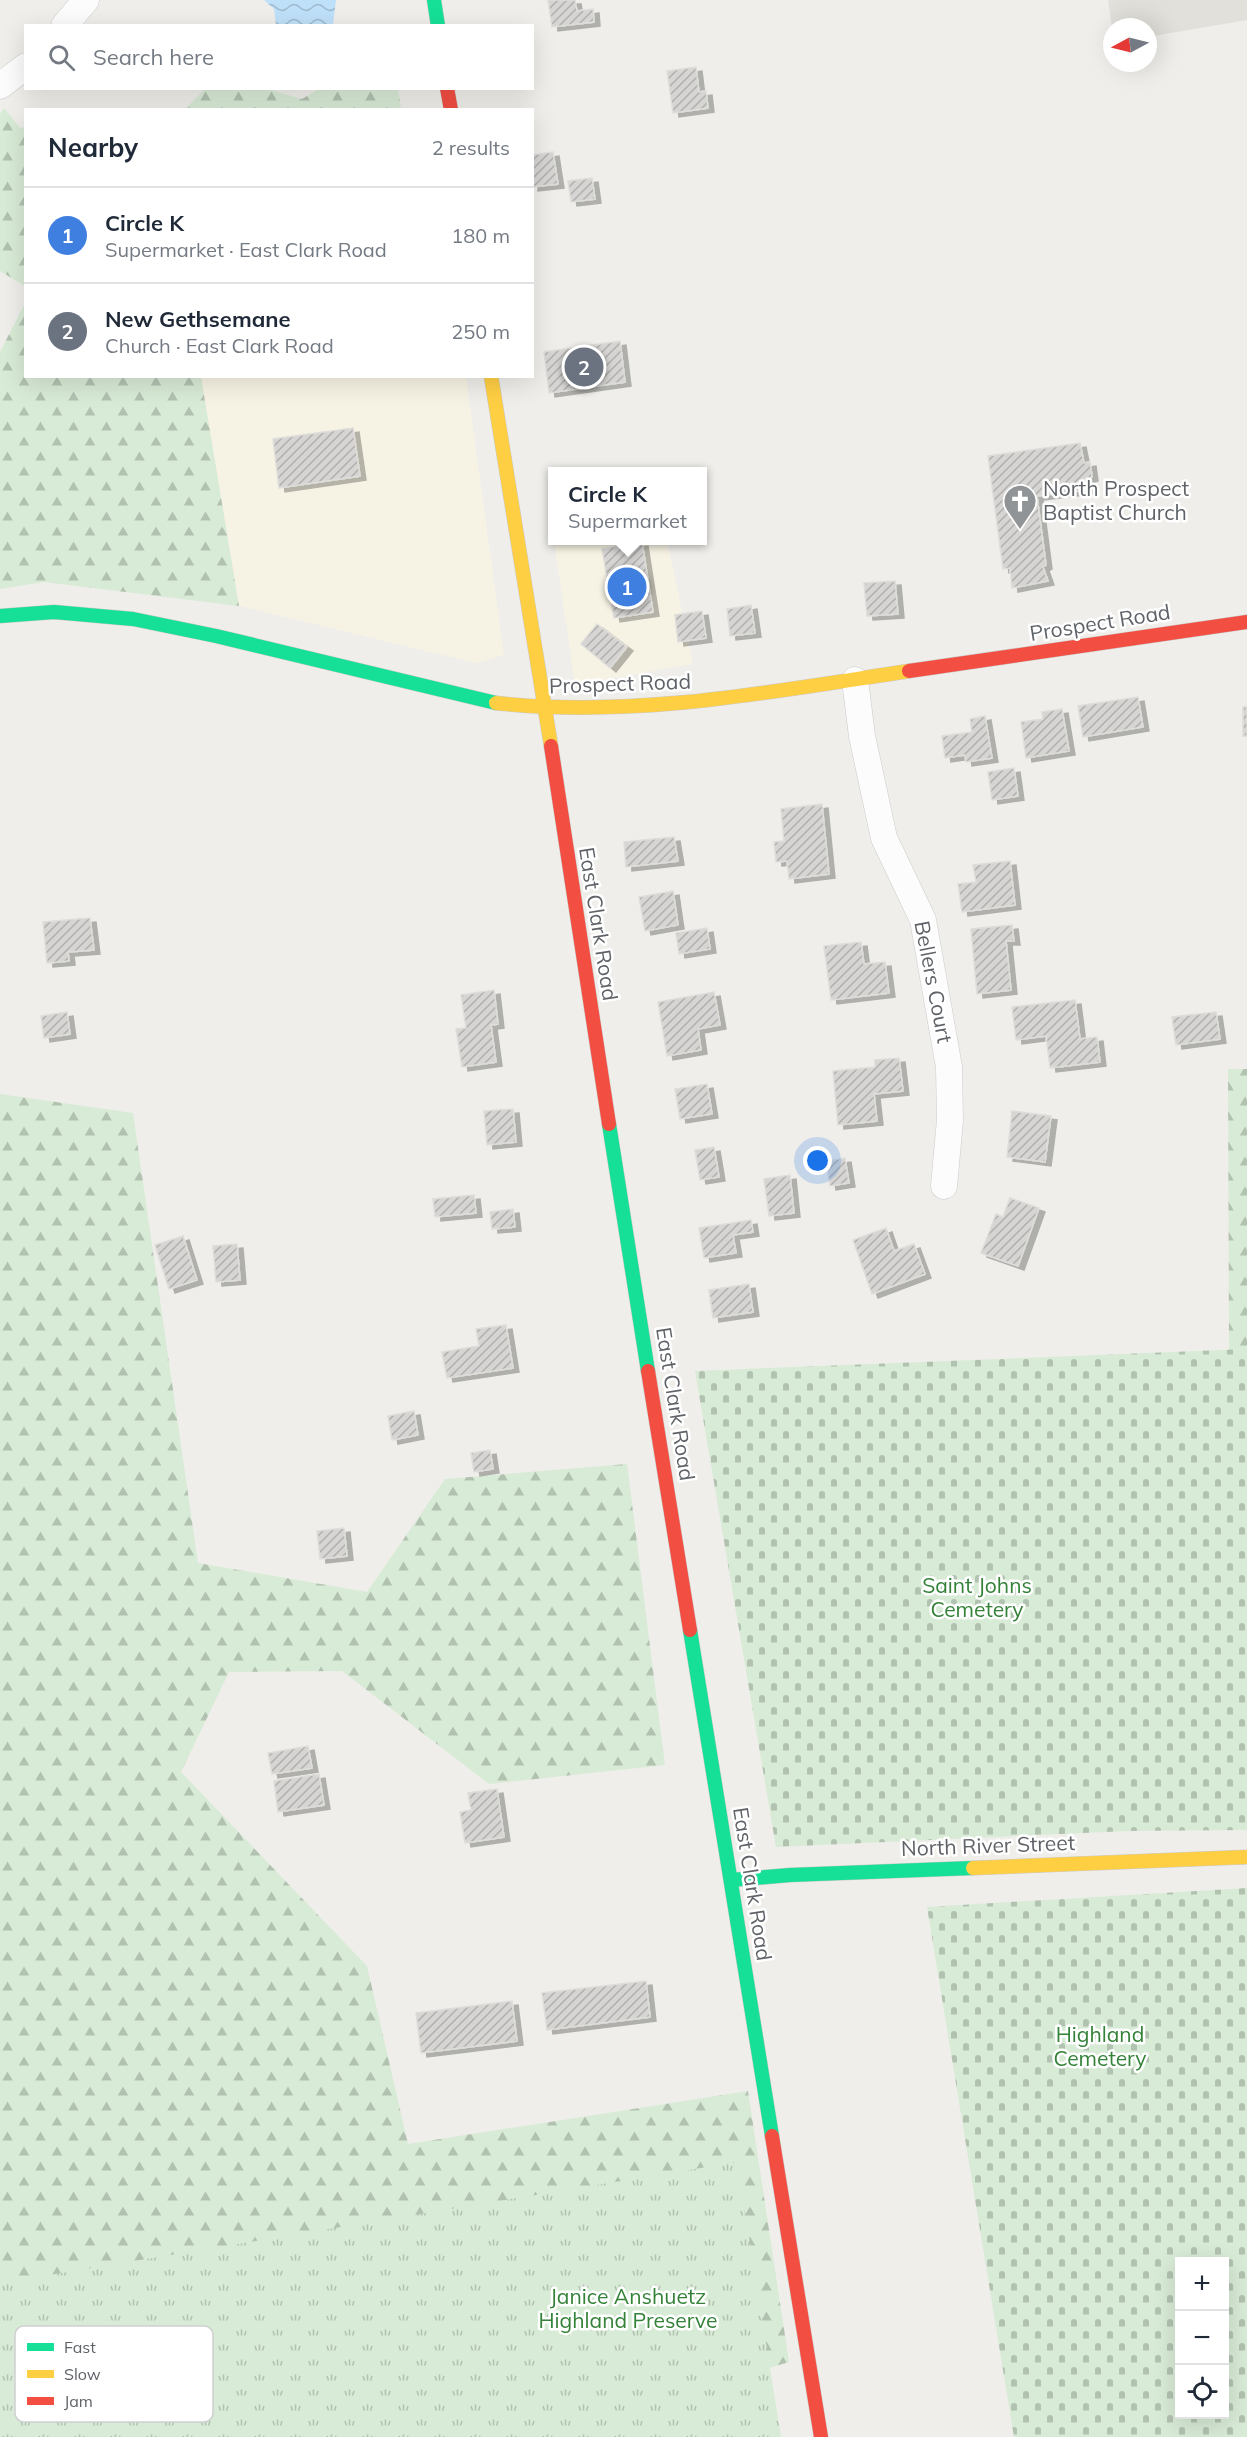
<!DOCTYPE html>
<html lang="en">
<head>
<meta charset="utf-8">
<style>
	body { margin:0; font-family:Mulish,sans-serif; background:#f2f2f3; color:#1f2937 }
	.controls { position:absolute; right:18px; bottom:18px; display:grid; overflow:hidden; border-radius:0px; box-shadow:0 6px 24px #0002 }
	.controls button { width:54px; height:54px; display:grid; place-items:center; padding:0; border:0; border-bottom:2px solid #e0e1e3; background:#fff; color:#1f2937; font:30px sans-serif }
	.compass { position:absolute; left:1103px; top:18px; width:54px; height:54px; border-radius:50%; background:#fff; box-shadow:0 6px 24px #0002; rotate:263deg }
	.you { position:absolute; left:818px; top:1161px; width:21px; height:21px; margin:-15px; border:4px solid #fff; border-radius:50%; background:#1a73e8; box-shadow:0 0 0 9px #1a73e833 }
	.badge { display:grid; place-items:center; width:39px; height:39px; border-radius:50%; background:#919496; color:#fff; font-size:20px; font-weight:700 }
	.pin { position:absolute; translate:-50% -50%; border:3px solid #fff; box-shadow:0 2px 6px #0006 }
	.popup { position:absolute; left:548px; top:467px; width:159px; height:78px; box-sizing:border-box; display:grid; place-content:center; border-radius:0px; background:#fff; filter:drop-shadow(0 2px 4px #0005); font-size:20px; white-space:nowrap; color:#747a83 }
	.popup b { font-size:22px; color:#1f2937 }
	.popup::after { content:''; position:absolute; left:50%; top:100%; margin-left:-12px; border:12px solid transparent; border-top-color:#fff }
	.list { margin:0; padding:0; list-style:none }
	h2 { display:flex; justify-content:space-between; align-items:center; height:78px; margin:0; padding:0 24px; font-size:26px }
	h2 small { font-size:20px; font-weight:400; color:#747a83 }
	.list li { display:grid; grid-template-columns:39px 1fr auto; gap:18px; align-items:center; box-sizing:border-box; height:96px; padding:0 24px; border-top:2px solid #e0e1e3 }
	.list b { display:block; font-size:22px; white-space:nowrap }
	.list p { margin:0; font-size:20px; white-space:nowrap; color:#747a83 }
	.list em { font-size:20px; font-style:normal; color:#747a83 }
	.icon { flex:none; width:33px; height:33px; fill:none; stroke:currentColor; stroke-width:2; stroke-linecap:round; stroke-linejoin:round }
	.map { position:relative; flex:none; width:1247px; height:2437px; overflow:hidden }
	.search { position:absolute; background:#fff; box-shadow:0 6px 24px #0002; left:24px; top:24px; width:510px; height:66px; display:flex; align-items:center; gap:15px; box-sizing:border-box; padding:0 21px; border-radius:0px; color:#747a83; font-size:22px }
	.panel { position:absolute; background:#fff; box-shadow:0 6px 24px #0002; left:24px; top:108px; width:510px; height:270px; border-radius:0px }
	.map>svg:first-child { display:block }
	.commercial { fill:#f7f3e4 }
	.education { fill:#e2e0da }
	.forest { fill:url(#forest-firs) }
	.cemetery { fill:url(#cemetery-stones); fill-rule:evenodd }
	.park { fill:url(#park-tufts) }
	.water { fill:url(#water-waves) }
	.building { fill:url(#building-hatch); stroke:#deddd9; stroke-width:1.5; filter:url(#shadow) }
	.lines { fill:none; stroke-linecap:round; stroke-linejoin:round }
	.street-casing { stroke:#cbcccc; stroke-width:27 }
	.fast-casing { stroke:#cacacb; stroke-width:15 }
	.slow-casing { stroke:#cacacb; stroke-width:15 }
	.jam-casing { stroke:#cacacb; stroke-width:15 }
	.street { stroke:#fdfcfc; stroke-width:26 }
	.fast { stroke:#16e098; stroke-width:14 }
	.slow { stroke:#ffcf43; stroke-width:14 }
	.jam { stroke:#f24e42; stroke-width:14 }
	.labels { text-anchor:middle; stroke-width:5; stroke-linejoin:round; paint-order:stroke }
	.poi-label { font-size:21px; fill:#5f6368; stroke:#fff; text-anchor:start }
	.street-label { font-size:21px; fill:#5f6368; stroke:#fff }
	.park-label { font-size:21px; fill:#348238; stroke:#fff }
	.key { fill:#fff; stroke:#cfd0d2; stroke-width:1.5 }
	.key-label { font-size:16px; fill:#5f6368 }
</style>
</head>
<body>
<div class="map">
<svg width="1247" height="2437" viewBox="0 0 1247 2437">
	<defs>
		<pattern id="forest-firs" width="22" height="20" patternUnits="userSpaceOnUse" patternTransform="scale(1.5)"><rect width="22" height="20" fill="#d8ebd6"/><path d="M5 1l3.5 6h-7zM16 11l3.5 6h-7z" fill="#b2c2b1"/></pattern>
		<pattern id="cemetery-stones" width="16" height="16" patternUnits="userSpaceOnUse" patternTransform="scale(1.5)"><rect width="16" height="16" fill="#d8ebd6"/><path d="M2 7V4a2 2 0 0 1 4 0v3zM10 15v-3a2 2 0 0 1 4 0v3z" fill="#b2c2b1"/></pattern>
		<pattern id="park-tufts" width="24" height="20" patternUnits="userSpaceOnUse" patternTransform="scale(1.5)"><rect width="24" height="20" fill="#d8ebd6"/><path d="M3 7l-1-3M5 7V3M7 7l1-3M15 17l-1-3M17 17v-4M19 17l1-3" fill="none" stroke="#b2c2b1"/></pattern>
		<pattern id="water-waves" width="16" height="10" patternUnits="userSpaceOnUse" patternTransform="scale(1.5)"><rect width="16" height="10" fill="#bfe0f9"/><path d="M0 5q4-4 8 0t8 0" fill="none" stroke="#9eb9cd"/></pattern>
		<pattern id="building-hatch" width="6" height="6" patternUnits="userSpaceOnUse" patternTransform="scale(1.5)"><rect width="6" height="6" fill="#d6d5d3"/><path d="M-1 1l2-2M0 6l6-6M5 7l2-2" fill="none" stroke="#b1b0af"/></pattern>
		<filter id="shadow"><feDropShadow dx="6" dy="4" stdDeviation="0" flood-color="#0004"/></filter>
	</defs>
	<rect width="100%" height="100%" fill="#efeeea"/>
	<path class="commercial" d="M201 377H466L504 655 476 663 239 606Z
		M554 541H667L693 664 575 685Z"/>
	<path class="education" d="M1108 0H1247V20L1148 37V27H1112Z"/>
	<path class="forest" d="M206 88 268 89 302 99 319 89H398L401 109H185Z
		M4 108 20 128 25 127V286L0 271V114Z
		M25 303 26 376 201 377 239 606 44 582 0 589V352Z
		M1228 1069H1247V1349L1229 1350Z
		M0 1094 133 1113 198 1563 367 1592 445 1479 627 1464 665 1765 489 1784 342 1671 229 1672 181 1772 367 1966 408 2144 748 2091 789 2362 769 2368 772 2387 0 2437Z"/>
	<path class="cemetery" d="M1247 1349V1830L1128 1831 776 1847 695 1371Z
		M1247 1888V2437H1014L927 1907ZM1180 2262H1224V2414H1180Z"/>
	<path class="park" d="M737 2162 781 2437H0V2283Z"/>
	<path class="water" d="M264 0H336L333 25H276L274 9Z"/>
	<path class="building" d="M548 0H575L577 11 593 9 594 22 552 27Z
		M696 67 699 92 706 91 708 108 673 113 667 71Z
		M553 152 558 184 532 187V155Z
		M592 178 595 199 571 202 568 181Z
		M620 341 625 382 549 393 544 352Z
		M353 428 360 476 279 488 273 439Z
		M1080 443 1084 463 1090 462 1092 477 1086 479V490L1037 496 1046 565 1043 567 1048 581 1012 588 1010 568 1003 569 988 456Z
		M642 542 653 612 614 618 602 549Z
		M895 581 898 614 867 616 864 583Z
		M751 605 755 633 730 636 727 609Z
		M702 611 706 638 678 642 675 615Z
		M597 624 627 647 610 668 581 644Z
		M1138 697 1143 727 1083 737 1078 706Z
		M1243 707H1247V736H1243Z
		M1062 709 1069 751 1026 758 1021 722 1043 719 1042 712Z
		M985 716 992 758 966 762 965 755 945 758 942 736 972 732 970 719Z
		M1014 768 1018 796 992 800 988 772Z
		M822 804 829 874 789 879 787 861 776 862 774 842 784 841 781 809Z
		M674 837 678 861 626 867 624 842Z
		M1010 861 1015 905 962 912 958 884 976 882 973 865Z
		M673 891 678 925 645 931 639 897Z
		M90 918 94 950 68 952 69 961 47 963 43 922Z
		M1012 925 1014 941H1006L1011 990 977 994 971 929Z
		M707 928 710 949 679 954 676 933Z
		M861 942 864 964 885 962 889 993 831 1000 824 946Z
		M494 990 498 1024 491 1025 496 1062 462 1067 456 1029 466 1028 461 995Z
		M714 992 720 1025 698 1029 701 1050 667 1056 658 1002Z
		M1075 1000 1080 1039 1097 1037 1100 1062 1050 1068 1046 1036 1016 1040 1012 1007Z
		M67 1012 70 1034 44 1038 41 1016Z
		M1216 1012 1220 1039 1176 1045 1172 1017Z
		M899 1058 903 1091 874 1094 877 1121 838 1125 833 1071 875 1067V1060Z
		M707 1084 712 1114 680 1119 675 1089Z
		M513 1109 516 1142 487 1145 484 1111Z
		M1012 1111 1051 1116 1045 1162 1007 1157Z
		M714 1147 719 1177 700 1180 695 1150Z
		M845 1158 849 1183 830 1186 826 1161Z
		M790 1175 794 1213 769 1216 764 1179Z
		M474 1195 476 1213 435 1217 433 1199Z
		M1010 1198 1039 1208 1018 1266 981 1253 996 1214 1003 1217Z
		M513 1209 515 1227 492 1229 490 1212Z
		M751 1220 753 1232 733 1235 736 1253 704 1258 699 1228Z
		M886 1228 894 1251 914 1244 925 1274 872 1294 853 1240Z
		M183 1236 197 1280 169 1289 155 1245Z
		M237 1244 240 1280 216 1282 213 1246Z
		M749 1284 753 1312 713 1318 709 1290Z
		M506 1325 513 1368 447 1378 442 1352 479 1346 476 1329Z
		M414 1411 418 1435 392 1440 388 1416Z
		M490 1450 493 1469 474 1472 471 1453Z
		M344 1528 347 1556 320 1559 317 1531Z
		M308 1746 312 1768 272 1774 268 1753Z
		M319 1774 324 1805 278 1812 274 1781Z
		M497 1789 504 1837 465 1843 460 1812 471 1810 468 1793Z
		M646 1981 650 2017 547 2030 542 1993Z
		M512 2001 517 2041 421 2053 416 2013Z"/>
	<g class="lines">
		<defs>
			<path id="street" d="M64 26 86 0
				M0 86 26 66
				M855 680 862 736 884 838 923 920 949 1067 950 1120 944 1186"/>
			<path id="fast" d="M434 0 438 26
				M0 616 54 612 133 619 216 636 496 703
				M609 1124 648 1371
				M690 1630 772 2136
				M731 1880 790 1875 973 1868"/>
			<path id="slow" d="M491 376 551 746
				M496 703C638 718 769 692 909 671
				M973 1868 1247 1857"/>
			<path id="jam" d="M447 88 451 110
				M909 671 1247 622
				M551 746 609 1124
				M648 1371 690 1630
				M772 2136 821 2437"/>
		</defs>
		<use href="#street" class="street-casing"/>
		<use href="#fast" class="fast-casing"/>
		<use href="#slow" class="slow-casing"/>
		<use href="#jam" class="jam-casing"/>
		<use href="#street" class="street"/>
		<use href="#fast" class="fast"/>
		<use href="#slow" class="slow"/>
		<use href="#jam" class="jam"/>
	</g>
	<defs>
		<symbol id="church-pin" viewBox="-11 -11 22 30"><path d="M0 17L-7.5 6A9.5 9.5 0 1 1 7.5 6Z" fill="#919496" stroke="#fff"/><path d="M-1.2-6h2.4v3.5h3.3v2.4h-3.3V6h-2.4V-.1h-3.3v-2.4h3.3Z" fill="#fff"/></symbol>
	</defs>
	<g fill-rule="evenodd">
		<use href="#church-pin" x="1001" y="482" width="38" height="52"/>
	</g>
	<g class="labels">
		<g class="poi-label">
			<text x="1043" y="496">North Prospect<tspan x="1043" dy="24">Baptist Church</tspan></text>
		</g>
		<g class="street-label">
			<text transform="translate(1100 623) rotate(-9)" y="7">Prospect Road</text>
			<text transform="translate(620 684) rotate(-2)" y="7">Prospect Road</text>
			<text transform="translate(598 924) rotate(81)" y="7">East Clark Road</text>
			<text transform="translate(933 982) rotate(79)" y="7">Bellers Court</text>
			<text transform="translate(675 1404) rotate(81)" y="7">East Clark Road</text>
			<text transform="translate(988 1846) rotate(-2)" y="7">North River Street</text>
			<text transform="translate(752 1884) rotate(81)" y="7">East Clark Road</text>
		</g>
		<g class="park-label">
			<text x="977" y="1593">Saint Johns<tspan x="977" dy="24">Cemetery</tspan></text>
			<text x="1100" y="2042">Highland<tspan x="1100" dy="24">Cemetery</tspan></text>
			<text x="628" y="2304">Janice Anshuetz<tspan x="628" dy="24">Highland Preserve</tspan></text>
		</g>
	</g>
	<rect x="15" y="2326" width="198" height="96" rx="9" class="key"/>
	<rect x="27" y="2343" width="27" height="8" fill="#16e098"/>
	<rect x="27" y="2370" width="27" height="8" fill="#ffcf43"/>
	<rect x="27" y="2397" width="27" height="8" fill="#f24e42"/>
	<g class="key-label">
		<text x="64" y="2353">Fast</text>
		<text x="64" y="2380">Slow</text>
		<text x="64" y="2407">Jam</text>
	</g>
</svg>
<div class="controls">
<button>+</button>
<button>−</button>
<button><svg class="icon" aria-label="locate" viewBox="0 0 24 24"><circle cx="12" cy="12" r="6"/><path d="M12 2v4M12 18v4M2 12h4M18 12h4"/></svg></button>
</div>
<svg class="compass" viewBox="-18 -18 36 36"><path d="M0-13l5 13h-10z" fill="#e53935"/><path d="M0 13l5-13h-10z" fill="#747a83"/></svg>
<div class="you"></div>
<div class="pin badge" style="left:627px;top:587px;background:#3f7fe0">1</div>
<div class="popup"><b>Circle K</b>Supermarket</div>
<div class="pin badge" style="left:584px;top:367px;background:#6b7280">2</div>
<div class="search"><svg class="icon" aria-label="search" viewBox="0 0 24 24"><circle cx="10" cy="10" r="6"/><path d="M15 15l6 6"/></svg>Search here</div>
<section class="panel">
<h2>Nearby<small>2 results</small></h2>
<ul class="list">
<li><span class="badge" style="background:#3f7fe0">1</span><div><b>Circle K</b><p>Supermarket · East Clark Road</p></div><em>180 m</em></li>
<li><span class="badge" style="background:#6b7280">2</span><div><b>New Gethsemane</b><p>Church · East Clark Road</p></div><em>250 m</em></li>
</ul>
</section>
</div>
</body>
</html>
